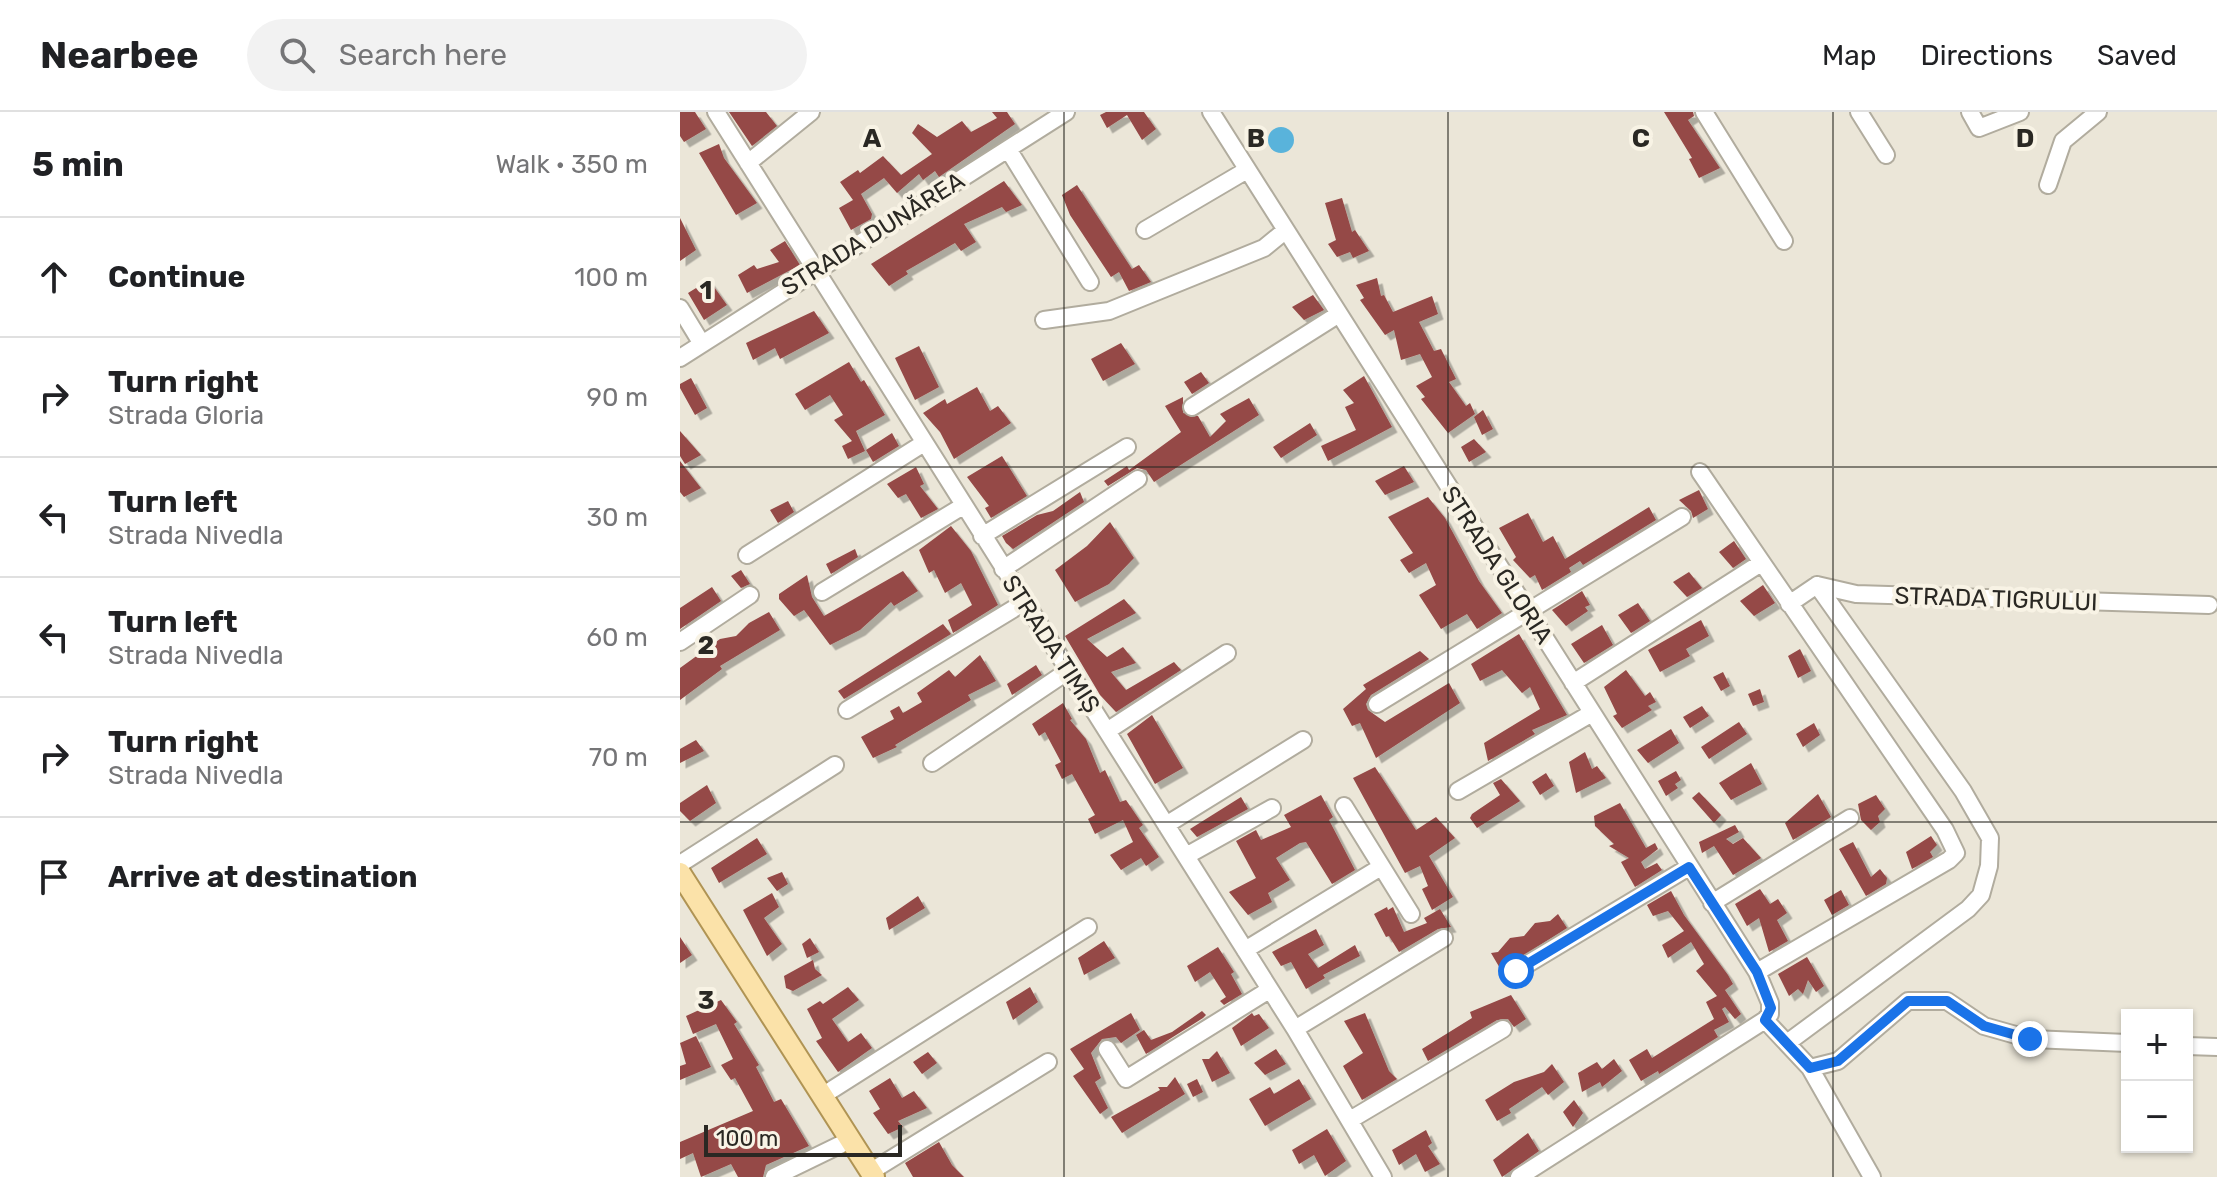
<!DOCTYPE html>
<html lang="en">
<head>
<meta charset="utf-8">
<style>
	body { margin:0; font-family:Rubik,sans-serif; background:#f2f2f2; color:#202124 }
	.controls { position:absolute; right:24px; bottom:24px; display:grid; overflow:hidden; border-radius:0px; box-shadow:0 2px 6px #0004 }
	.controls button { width:72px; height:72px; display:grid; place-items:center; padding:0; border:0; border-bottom:2px solid #e0e0e0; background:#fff; color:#202124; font:40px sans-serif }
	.scale { position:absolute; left:24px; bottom:20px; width:198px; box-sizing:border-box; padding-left:8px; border:4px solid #2a2823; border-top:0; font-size:22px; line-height:28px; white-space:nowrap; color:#2a2823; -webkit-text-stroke:6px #f8f3e5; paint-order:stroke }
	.stop { position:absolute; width:24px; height:24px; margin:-18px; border:6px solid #1a73e8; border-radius:50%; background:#fff }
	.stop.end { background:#1a73e8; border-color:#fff; box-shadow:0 2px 8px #0008 }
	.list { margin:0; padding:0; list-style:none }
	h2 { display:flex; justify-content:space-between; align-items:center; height:104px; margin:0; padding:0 32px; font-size:34px }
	h2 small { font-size:26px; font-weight:400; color:#757577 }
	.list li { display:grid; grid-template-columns:52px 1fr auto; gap:24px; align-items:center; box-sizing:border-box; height:120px; padding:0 32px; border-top:2px solid #e0e0e0 }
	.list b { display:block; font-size:30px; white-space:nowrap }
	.list p { margin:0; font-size:26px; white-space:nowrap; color:#757577 }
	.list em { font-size:26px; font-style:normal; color:#757577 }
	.icon { flex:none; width:44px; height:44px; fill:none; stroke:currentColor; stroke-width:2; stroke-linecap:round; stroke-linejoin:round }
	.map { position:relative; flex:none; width:1537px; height:1065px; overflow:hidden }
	header { display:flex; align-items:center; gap:48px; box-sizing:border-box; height:112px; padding:0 40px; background:#fff; border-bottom:2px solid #e0e0e0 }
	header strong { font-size:38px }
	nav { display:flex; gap:44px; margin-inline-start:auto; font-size:28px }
	.search { width:560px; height:72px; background:#f2f2f2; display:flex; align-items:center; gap:20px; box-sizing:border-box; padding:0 28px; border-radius:44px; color:#757577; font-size:30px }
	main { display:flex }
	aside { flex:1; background:#fff }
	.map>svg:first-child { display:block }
	.water { fill:#59b3db }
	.building { fill:#954846; filter:url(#shadow) }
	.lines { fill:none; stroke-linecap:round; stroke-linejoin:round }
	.minor-casing { stroke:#b1ac9e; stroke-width:20 }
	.major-casing { stroke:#b09454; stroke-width:24 }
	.minor { stroke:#fff; stroke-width:16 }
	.major { stroke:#fbe2a9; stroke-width:20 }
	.route { stroke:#1a73e8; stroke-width:10 }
	.grid { fill:none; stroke:#2a2823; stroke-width:2; stroke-opacity:0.55 }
	.labels { text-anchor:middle; stroke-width:8; stroke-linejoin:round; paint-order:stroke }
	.street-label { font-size:24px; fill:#2a2823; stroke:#f8f3e5 }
	.grid-label { font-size:26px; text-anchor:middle; font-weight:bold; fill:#2a2823; stroke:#f8f3e5; stroke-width:8; stroke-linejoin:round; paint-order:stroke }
</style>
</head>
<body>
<header>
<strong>Nearbee</strong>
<div class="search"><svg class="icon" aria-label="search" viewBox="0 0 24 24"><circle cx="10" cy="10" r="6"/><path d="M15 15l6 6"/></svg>Search here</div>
<nav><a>Map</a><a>Directions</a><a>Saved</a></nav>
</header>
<main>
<aside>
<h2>5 min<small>Walk · 350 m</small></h2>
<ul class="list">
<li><svg class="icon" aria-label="ahead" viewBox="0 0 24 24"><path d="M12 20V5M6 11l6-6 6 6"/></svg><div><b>Continue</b></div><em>100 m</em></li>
<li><svg class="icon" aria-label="right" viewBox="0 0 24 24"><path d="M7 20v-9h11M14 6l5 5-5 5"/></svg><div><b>Turn right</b><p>Strada Gloria</p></div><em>90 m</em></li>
<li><svg class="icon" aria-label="left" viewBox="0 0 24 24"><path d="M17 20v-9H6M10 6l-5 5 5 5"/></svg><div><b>Turn left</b><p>Strada Nivedla</p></div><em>30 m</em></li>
<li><svg class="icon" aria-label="left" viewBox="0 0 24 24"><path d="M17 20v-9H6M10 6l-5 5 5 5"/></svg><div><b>Turn left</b><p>Strada Nivedla</p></div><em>60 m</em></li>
<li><svg class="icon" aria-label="right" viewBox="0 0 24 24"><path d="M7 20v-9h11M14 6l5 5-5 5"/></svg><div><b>Turn right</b><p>Strada Nivedla</p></div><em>70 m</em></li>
<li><svg class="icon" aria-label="arrive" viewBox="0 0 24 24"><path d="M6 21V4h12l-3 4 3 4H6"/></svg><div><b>Arrive at destination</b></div></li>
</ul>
</aside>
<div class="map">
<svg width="1537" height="1065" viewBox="0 0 1537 1065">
	<defs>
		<filter id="shadow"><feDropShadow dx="5.5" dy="5.5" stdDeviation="0" flood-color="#0004"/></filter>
	</defs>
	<rect width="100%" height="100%" fill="#ebe6d8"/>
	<path class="water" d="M588 28a13 13 0 1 1 26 0a13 13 0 1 1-26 0Z"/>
	<path class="building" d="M0 0H15L26 17 4 30 0 24Z
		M49 0H86L97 14 72 34Z
		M312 0H327L335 12 259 65 255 59 243 68 239 62 217 81 204 66 181 82 192 102 191 107 171 118 159 96 173 88 160 70 178 58 180 61 203 44 221 63 252 42 232 21 238 12 257 25 282 9 291 20 317 6Z
		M426 0H464L476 17 462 28 447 3 427 16 420 3Z
		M984 0H1013L1014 4 1008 8 1040 56 1019 66 1009 47 1012 46Z
		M39 32 44 46 77 91 56 103 19 41Z
		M324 69 342 93 326 100 322 95 284 112 296 130 281 139 275 131 226 159 228 162 209 174 191 152Z
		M397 73 452 157 459 153 471 170 449 179 439 160 431 165 390 103 382 83Z
		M662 86 672 120 675 118 689 139 673 146 670 140 657 145 648 132 656 128 645 91Z
		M0 106 16 138 0 149Z
		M105 129 120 153 67 181 58 163 74 153 77 157 99 150 90 138Z
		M697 166 701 184 704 183 713 200 752 184 758 202 739 210 754 239 761 237 776 267 769 270 786 294 790 291 795 302 768 321 741 287 745 285 736 274 752 265 740 242 721 248 714 218 705 223 680 188 684 186 676 173Z
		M29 168 47 193 24 208 8 181Z
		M633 183 644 198 624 208 612 195Z
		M134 199 149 221 100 247 95 236 73 248 66 231Z
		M441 231 455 252 423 269 411 247Z
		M239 234 259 275 235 288 215 246Z
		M169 250 181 270 184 268 205 303 176 319 185 339 168 347 162 334 172 329 154 308 163 303 150 283 125 298 115 282Z
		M521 260 529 271 512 282 504 270Z
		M684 264 712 315 648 349 641 334 676 318 665 295 674 291 663 278Z
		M11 266 27 296 15 303 0 276V272Z
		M297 275 310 299 318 294 331 311 274 347 260 320 243 301 265 287 267 292Z
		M503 285V301L518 304 530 325 546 309 540 302 569 286 579 303 474 370 466 358 457 356 428 374 424 369 447 354 449 358 501 320 485 294Z
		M803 298 813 317 802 323 794 305Z
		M630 311 637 323 601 346 593 335Z
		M0 319 21 343 5 352 0 344Z
		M212 321 219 334 193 350 186 338Z
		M794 327 806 340 789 350 781 335Z
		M322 344 347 384 311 406 305 396 309 394 287 365Z
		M0 349 21 376 4 385 0 380Z
		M724 354 734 370 705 383 695 369Z
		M236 355 244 372 240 374 258 397 241 406 226 382 218 386 207 372Z
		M1019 378 1028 397 1013 406 1011 399 999 388Z
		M400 380 404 390 333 437 326 431 322 424 357 403 373 399Z
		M748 385 765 406 799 469 822 501 797 517 787 502 761 517 739 483 756 473 746 451 729 461 720 448 733 441 708 405Z
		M108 389 114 400 98 411 90 398Z
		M969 395 976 408 903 453 900 449 889 456 891 460 862 478 855 463 850 466 833 448 836 445 819 416 848 401 863 430 873 424 885 447Z
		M430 410 454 446 429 472 395 490 375 458 407 434Z
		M271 414 291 439 318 493 273 521 268 508 292 493 281 471 265 481 254 458 249 461 239 438Z
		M1054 429 1066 447 1053 456 1039 440Z
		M175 437 178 445 151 462 146 452Z
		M61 458 70 472 61 476 51 464Z
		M223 459 238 479 214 494 211 490 180 518 150 533 124 498 114 504 99 487V482L127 463 132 485 144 504Z
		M1009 460 1022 476 1007 485 993 470Z
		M1083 473 1095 491 1074 504 1060 489Z
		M32 475 41 489 0 517V496Z
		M902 479 910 493 905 495 908 499 886 514 872 498Z
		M444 487 456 501 407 527 427 545 443 535 456 551 431 560 446 578 494 550 501 558 436 600 420 583 385 524Z
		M958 491 970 509 951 521 938 503Z
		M89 500 100 518 40 554 42 557 0 588V556L40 527 56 524 69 511Z
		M1021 508 1029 524 1006 537 1010 544 980 560 968 538Z
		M263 512 271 522 164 587 158 579Z
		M922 513 933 533 904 551 891 532Z
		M839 522 887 603 852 618 855 622 808 649 804 631 860 597 850 575 842 581 822 558 800 569 791 552Z
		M1120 537 1131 559 1118 566 1108 544Z
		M740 539 749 547 691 583 686 592 688 598 705 610 769 571 780 591 696 646 680 611 672 614 663 597 686 577 683 573Z
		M300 543 316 569 288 583 291 588 215 633 217 635 193 646 181 625 214 607 210 599 219 594 223 601 242 590 237 581 269 558 275 565Z
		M356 553 362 563 332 583 327 572Z
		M946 558 965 584 970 580 976 590 968 594 972 598 942 616 933 604 937 602 924 575Z
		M1043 560 1050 574 1041 579 1033 565Z
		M1080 577 1084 590 1073 594 1068 582Z
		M383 591 392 607 390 608 406 627 420 661 425 658 440 690 446 688 463 713 459 716 479 745 466 754 461 746 441 758 430 743 453 730 443 708 415 722 408 707 415 703 392 662 382 667 375 653 381 650 365 620 359 624 352 612Z
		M1022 594 1029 604 1010 616 1003 605Z
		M472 603 503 656 475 672 447 622Z
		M1059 610 1067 622 1029 647 1021 635Z
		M1134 611 1140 623 1123 635 1116 622Z
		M991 617 999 631 968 651 957 638Z
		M16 628 24 639 0 651V637Z
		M905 640 912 657 917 654 926 666 896 681 889 650Z
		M1071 651 1082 672 1051 688 1039 671Z
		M695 655 736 718 756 705 775 726 749 744 773 785 752 798 742 777 748 774 740 754 725 761 673 666Z
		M996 659 1001 668 995 672 998 676 986 684 978 669Z
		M866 661 874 674 860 683 852 670Z
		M821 667 840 689 797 716 790 706 792 702 820 683 813 671Z
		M27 673 36 691 10 709 0 699V691Z
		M1019 680 1041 703 1034 711 1012 686Z
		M1138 682 1151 705 1113 728 1105 711Z
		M641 683 653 705 649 708 675 758 652 772 626 730 620 731 596 746 610 768 588 781 592 790 568 803 549 780 576 766 556 729 576 718 581 728 611 715 604 703Z
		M1196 683 1205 697 1198 704 1200 710 1191 718 1181 708 1178 692Z
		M561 685 568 697 517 725 510 717Z
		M940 691 966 736 975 731 978 737 961 750 965 757 977 751 982 758 955 775 941 750 949 746 929 734 934 732 915 714 914 704Z
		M1055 713 1059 720 1046 727 1053 732 1063 726 1081 746 1053 763 1034 734 1022 741 1019 730Z
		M1251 724 1257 733 1250 740 1253 745 1232 757 1226 740Z
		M77 726 87 742 39 771 31 756Z
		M1173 730 1191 765 1200 757 1207 766 1206 772 1186 784 1159 737Z
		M102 760 108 772 97 779 87 766Z
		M1080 777 1090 792 1098 787 1107 801 1097 808 1108 829 1089 840 1079 806 1067 814 1055 792Z
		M1161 778 1169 793 1152 803 1144 788Z
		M991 779 1004 803 1048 863 1053 872 1045 878 1061 902 1055 907 1045 895 1042 897 1049 910 1034 918 1038 925 979 962 978 959 961 969 949 948 967 937 972 946 1034 907 1026 890 1037 884 1016 859 1024 852 1011 830 988 846 982 833 1004 819 988 799 973 804 967 793Z
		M92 781 99 795 84 806 102 832 87 844 63 798Z
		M238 784 245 796 209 818 206 806Z
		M707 795 708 798 713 795 724 820 747 811 744 806 760 797 771 815 758 817 719 840 709 824 706 825 694 802Z
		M878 802 887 816 821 858 811 841 818 840 830 826 844 824 855 811 870 809Z
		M636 817 644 833 628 842 638 856 675 833 680 844 643 863 645 866 626 877 611 850 601 854 592 840Z
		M0 825 12 843 0 851Z
		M130 826 139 840 127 846 122 832Z
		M424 829 435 846 404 863 398 846Z
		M538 835 554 860 551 862 562 882 544 893 540 889 546 885 530 860 515 870 507 854Z
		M1127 845 1144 874 1136 880 1128 868 1123 882 1118 877 1109 884 1098 862Z
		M133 848 135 857 142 863 113 879 106 876 104 864Z
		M168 875 179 888 152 907 168 930 181 921 192 936 158 960 136 929 142 926 127 897 140 889 143 892Z
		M350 875 358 890 333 908 326 890Z
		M831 883 846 907 834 915 828 907 817 908 748 949 742 937 792 906 790 900Z
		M41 888 57 910 54 912 79 953 76 955 94 990 101 987 129 1034 86 1053 83 1065H58L51 1052 21 1065 13 1041 0 1047V1030L73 999 55 966 51 968 41 953 53 947 36 912 13 922 6 904Z
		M522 899 526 903 523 906 466 942 456 923 464 918 471 928 492 920Z
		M451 901 460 918 441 931 436 925 422 927 411 941 421 966 415 970 428 996 420 1002 393 964 404 957 390 937Z
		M572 901 574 904 579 902 589 916 561 934 552 916Z
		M685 901 709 959 717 967 682 988 663 954 683 941 664 909Z
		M16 924 31 955 0 968V954L6 952 0 931Z
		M596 937 606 952 585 963 574 951Z
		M537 939 550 961 532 970 522 947H529Z
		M248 940 257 951 242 962 233 950Z
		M934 947 942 959 922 975 920 970 902 980 898 961 917 950 922 957Z
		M872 952 884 970 868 983 862 975 829 997 831 1001 817 1009 805 988 834 970 864 960Z
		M495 965 505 982 442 1021 431 1005 480 978 478 975H487Z
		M210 966 222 986 234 979 247 996 218 1009 223 1015 208 1022 193 1001 200 997 189 979Z
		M517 967 523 980 513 985 507 972Z
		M619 967 631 987 585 1014 569 987 590 975 594 982Z
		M894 988 903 1001 893 1015 883 1000Z
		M647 1017 666 1049 645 1064 634 1043 619 1052 612 1038Z
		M746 1018 752 1031 748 1034 760 1052 745 1060 736 1042 719 1053 712 1038Z
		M848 1021 859 1039 822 1065 813 1048Z
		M259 1030 272 1053 284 1065H233L225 1051Z"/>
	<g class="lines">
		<defs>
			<path id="minor" d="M36 0 615 917 703 1065
				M531 0 1077 860 1090 891V902L1085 908 839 1065
				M1024 0 1104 129
				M1179 0 1206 43
				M1290 0 1299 16 1340 0
				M328 37 410 170
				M68 51 131 0
				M1368 73 1383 29 1418 0
				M465 118 567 58
				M0 196 22 232
				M364 208 429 199 584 136 606 118
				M0 246 386 0
				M512 295 659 202
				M1020 360 1265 718 1276 741 1269 748 1077 860
				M302 424 447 335
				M67 443 244 331
				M323 457 458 367
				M142 480 283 394
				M1109 492 1137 473 1176 482 1529 493
				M0 530 70 483
				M893 571 1081 451
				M697 592 1002 405
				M167 598 343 491
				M427 619 547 541
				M252 651 388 559
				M778 679 912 601
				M664 694 731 802
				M486 713 623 628
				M506 744 592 696
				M0 752 155 653
				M1032 791 1170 706
				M565 838 701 755
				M836 859 1009 755
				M1085 908 1130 956 1158 949 1228 889H1267L1304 914 1350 927 1447 931
				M615 917 764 826
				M1107 931 1288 797 1301 783 1309 754 1310 726 1283 679 1137 473
				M1507 934 1537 935
				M427 937 446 967 589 878
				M1130 956 1192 1065
				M142 984 408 815
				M670 1008 823 917
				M190 1060 368 950
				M94 1065 170 1028"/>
			<path id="major" d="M0 761 194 1065"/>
		</defs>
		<use href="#minor" class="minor-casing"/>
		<use href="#major" class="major-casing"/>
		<use href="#minor" class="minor"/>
		<use href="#major" class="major"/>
	</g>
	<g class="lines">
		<path class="route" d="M836 859 1009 755 1077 860 1091 896 1085 908 1130 956 1158 949 1228 889H1267L1304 914 1350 927"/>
	</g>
	<path class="grid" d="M384 0V1065M768 0V1065M1153 0V1065M0 355H1537M0 710H1537"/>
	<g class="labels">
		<g class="street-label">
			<text transform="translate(193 122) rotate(-32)" y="8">STRADA DUNĂREA</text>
			<text transform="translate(817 453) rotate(57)" y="8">STRADA GLORIA</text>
			<text transform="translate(1316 487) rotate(2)" y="8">STRADA TIGRULUI</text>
			<text transform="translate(371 532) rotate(57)" y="8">STRADA TIMIȘ</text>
		</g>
	</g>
	<g class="grid-label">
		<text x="192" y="35">A</text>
		<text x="576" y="35">B</text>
		<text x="961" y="35">C</text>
		<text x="1345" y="35">D</text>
		<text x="26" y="187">1</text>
		<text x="26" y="542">2</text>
		<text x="26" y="897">3</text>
	</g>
</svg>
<div class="controls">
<button>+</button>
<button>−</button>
</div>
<div class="scale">100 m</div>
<div class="stop" style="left:836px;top:859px"></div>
<div class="stop end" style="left:1350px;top:927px"></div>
</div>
</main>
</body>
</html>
